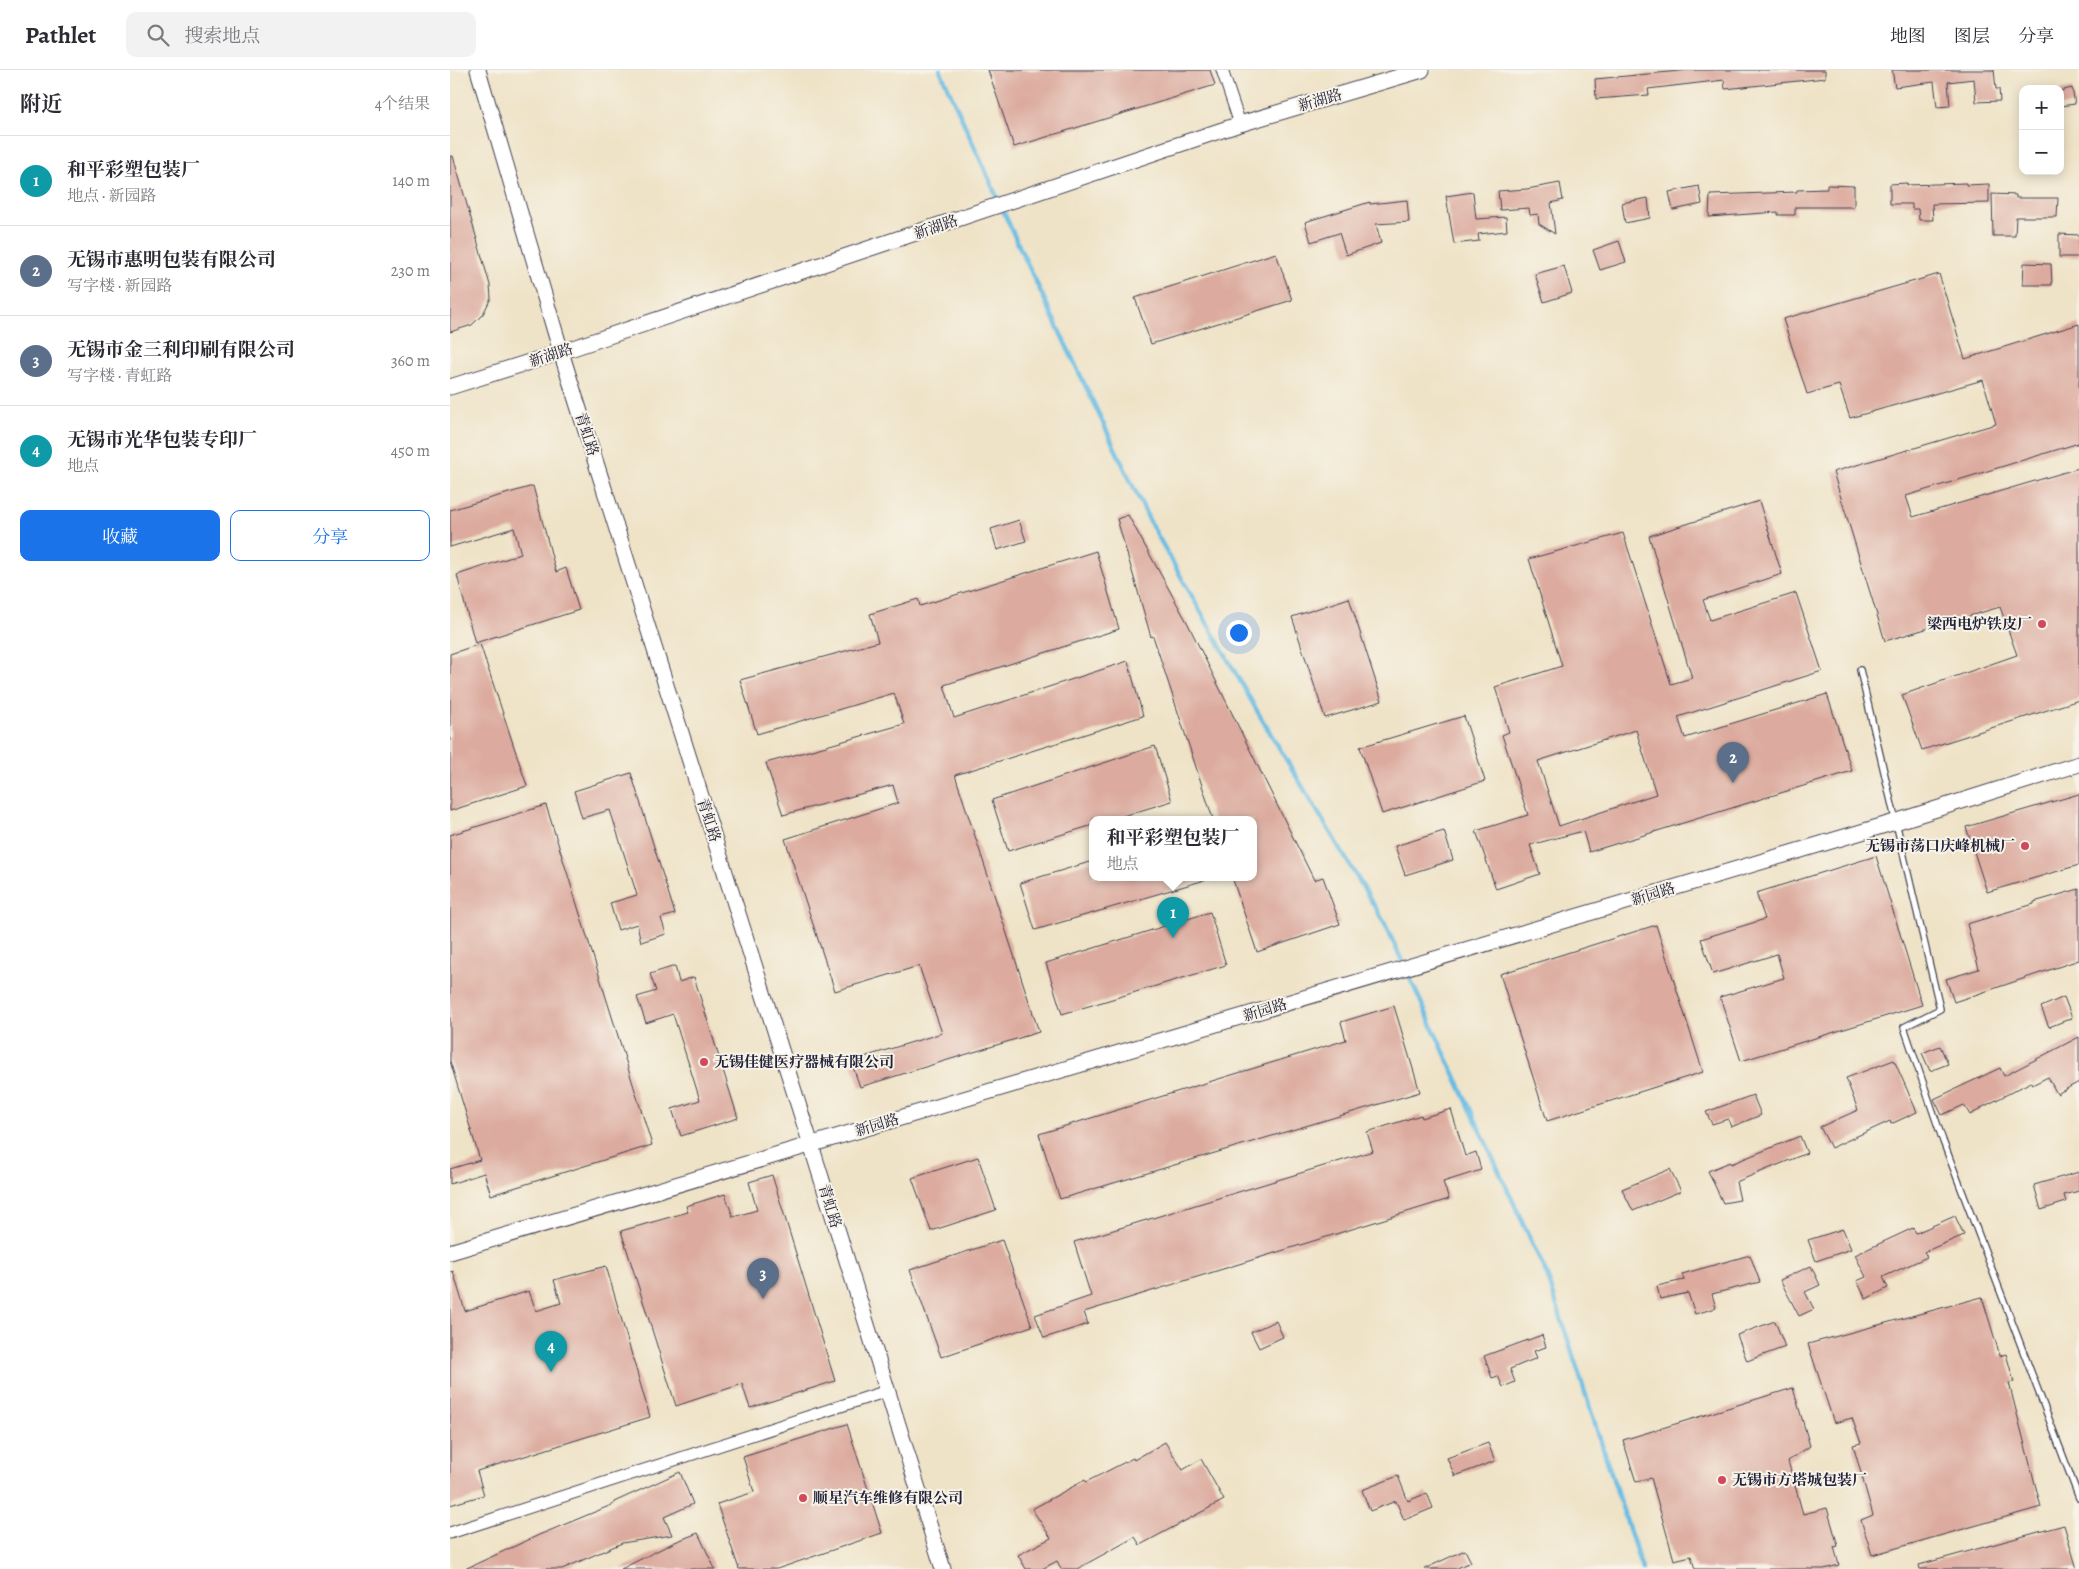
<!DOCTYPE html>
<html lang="zh">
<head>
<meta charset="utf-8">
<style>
	body { margin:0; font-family:Alegreya,"Noto Serif SC",serif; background:#f2f2f3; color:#2b2b33 }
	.controls { position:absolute; right:15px; top:15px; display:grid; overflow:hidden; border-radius:10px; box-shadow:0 2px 12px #0003 }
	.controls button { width:45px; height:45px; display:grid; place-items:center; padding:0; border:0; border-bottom:1px solid #e1e1e2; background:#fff; color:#2b2b33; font:25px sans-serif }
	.you { position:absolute; left:788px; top:562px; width:18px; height:18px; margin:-12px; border:4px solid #fff; border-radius:50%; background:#1a73e8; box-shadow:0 0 0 8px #1a73e833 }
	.badge { display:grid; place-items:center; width:32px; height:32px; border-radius:50%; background:#1a73e8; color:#fff; font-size:16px; font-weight:700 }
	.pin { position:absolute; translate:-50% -41px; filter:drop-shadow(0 1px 2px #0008) }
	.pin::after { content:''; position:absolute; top:26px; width:18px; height:15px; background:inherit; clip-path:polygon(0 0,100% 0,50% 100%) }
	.popup { position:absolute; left:639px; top:746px; width:168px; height:65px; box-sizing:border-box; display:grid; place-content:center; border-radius:10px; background:#fff; filter:drop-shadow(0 1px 4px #0005); font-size:16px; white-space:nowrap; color:#7c7c81 }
	.popup b { font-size:19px; color:#2b2b33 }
	.popup::after { content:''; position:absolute; left:50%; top:100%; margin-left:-10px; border:10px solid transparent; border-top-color:#fff }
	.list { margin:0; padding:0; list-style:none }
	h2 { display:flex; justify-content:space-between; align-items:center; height:65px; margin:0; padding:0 20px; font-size:21px }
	h2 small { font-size:16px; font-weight:400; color:#7c7c81 }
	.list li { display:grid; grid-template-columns:32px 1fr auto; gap:15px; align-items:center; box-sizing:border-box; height:90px; padding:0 20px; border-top:1px solid #e1e1e2 }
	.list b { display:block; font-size:19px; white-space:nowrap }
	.list p { margin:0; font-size:16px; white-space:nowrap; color:#7c7c81 }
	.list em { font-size:16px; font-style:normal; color:#7c7c81 }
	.actions { display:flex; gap:10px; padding:15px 20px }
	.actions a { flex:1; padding:11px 0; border:1px solid #1a73e8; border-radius:10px; text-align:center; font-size:18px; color:#1a73e8 }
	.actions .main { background:#1a73e8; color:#fff }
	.icon { flex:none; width:28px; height:28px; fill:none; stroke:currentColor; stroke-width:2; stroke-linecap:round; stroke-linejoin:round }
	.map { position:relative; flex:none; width:1629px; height:1499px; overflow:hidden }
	header { display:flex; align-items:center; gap:30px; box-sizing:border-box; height:70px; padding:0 25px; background:#fff; border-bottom:1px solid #e1e1e2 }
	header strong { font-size:24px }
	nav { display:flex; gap:28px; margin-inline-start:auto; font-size:18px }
	.search { width:350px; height:45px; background:#f2f2f3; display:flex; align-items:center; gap:12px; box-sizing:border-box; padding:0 18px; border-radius:10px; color:#7c7c81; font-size:19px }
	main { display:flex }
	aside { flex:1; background:#fff }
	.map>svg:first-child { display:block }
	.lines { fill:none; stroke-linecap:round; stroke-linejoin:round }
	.stream { stroke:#66bce3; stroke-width:4.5 }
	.building { fill:#dcaa9e; fill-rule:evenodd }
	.service-casing { stroke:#413f50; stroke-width:8 }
	.minor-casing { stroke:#413f50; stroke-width:13 }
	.tertiary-casing { stroke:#413f50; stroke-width:17 }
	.service { stroke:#fff; stroke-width:5.5 }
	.minor { stroke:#fff; stroke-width:11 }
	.tertiary { stroke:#fff; stroke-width:15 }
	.poi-dot { fill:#d1495b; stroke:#f7f3e8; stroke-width:2 }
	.labels { text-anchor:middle; stroke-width:4; stroke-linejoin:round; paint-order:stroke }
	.street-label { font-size:15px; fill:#22223b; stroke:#f7f3e8 }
	.poi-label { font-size:15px; font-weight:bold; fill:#22223b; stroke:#f7f3e8; text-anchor:start }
</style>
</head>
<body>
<header>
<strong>Pathlet</strong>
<div class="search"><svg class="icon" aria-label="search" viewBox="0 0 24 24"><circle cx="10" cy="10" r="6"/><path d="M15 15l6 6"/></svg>搜索地点</div>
<nav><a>地图</a><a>图层</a><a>分享</a></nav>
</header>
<main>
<aside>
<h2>附近<small>4个结果</small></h2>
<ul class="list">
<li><span class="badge" style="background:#0f9aa8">1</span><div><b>和平彩塑包装厂</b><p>地点 · 新园路</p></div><em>140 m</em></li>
<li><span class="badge" style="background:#5c6f8a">2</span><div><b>无锡市惠明包装有限公司</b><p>写字楼 · 新园路</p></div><em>230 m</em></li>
<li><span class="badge" style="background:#5c6f8a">3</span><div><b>无锡市金三利印刷有限公司</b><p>写字楼 · 青虹路</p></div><em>360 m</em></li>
<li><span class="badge" style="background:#0f9aa8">4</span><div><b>无锡市光华包装专印厂</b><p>地点</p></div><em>450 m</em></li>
</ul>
<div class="actions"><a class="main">收藏</a><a>分享</a></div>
</aside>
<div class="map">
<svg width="1629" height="1499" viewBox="0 0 1629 1499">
	<rect width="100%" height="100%" fill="#f7f3e8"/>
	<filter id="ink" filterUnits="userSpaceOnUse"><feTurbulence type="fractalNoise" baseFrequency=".02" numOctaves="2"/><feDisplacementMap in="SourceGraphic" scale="10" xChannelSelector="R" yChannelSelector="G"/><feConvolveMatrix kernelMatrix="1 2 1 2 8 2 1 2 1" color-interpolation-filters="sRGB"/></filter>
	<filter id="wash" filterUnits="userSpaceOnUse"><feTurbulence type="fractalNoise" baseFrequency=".0096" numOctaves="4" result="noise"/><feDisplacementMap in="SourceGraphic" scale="20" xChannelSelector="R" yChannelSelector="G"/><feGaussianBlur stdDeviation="1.12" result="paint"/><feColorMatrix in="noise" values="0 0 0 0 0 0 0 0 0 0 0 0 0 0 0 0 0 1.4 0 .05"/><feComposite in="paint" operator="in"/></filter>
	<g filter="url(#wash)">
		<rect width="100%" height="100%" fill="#efe3c7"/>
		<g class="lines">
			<path class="stream" d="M490 0 568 174 701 454 810 646 934 852 1097 1205 1192 1499"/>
		</g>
		<g id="blocks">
			<path class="building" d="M538 0H760L765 15 564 77Z
				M1240 0H1375V8L1275 19 1274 10 1198 19 1199 25 1146 29 1145 9Z
				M1442 0H1544L1546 19H1549L1550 31 1526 32 1524 9 1498 12 1500 36 1487 37 1484 12 1445 17Z
				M1622 18 1625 34 1610 36V21Z
				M0 86H3L40 215 41 228 33 244 22 255 0 262Z
				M1110 113 1113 130 1101 133 1105 164 1089 154 1088 144 1080 145 1079 138 1050 140 1048 121 1077 119Z
				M1457 113V115L1516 113V115L1539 114V133L1482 134 1483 150H1469L1468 139H1462V134H1440V114Z
				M1377 115 1404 116V137H1345V145H1328V142L1259 147 1260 125 1347 122V120L1377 119Z
				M1249 116 1252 134 1223 140 1219 122Z
				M1023 122 1026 149 1056 147 1057 161 1028 164 1029 171 1004 174 996 126Z
				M1542 124 1566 125V128H1608L1607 147H1566L1565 166H1543Z
				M1198 128 1200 148 1175 153 1172 133Z
				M957 130 959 152 926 154 931 173 896 185 889 163 861 172 855 152 920 132V134Z
				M1609 164 1629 165V187H1609Z
				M1169 171 1176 192 1150 200 1143 180Z
				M826 183 842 230 701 274 685 228Z
				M1574 193 1601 194 1602 215H1573Z
				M1114 196 1122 223 1094 232 1085 204Z
				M1489 204 1515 289 1629 254V373L1456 426 1463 447 1629 398V630L1472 680 1452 625 1567 585 1550 537 1435 571 1383 402 1546 354 1533 310 1400 348 1389 315 1357 324 1333 249Z
				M83 416 106 502 116 498 129 540 25 573 7 505 71 484 64 458 0 477V440Z
				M1309 431 1332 504 1253 530 1260 550 1346 523 1372 601 1228 647 1235 668 1377 624 1402 701 1139 782 1133 761 1080 775 1090 804 1046 819 1026 761 1078 745 1052 665 1059 662 1045 617 1112 596 1079 489 1173 463 1221 614 1242 608 1199 466ZM1186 660 1206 724 1109 756 1088 691Z
				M678 445 738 554 864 810 873 807 890 854 807 882 782 807H803V749H763L703 566 701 567 667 449Z
				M569 450 576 471 547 480 541 459Z
				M646 481 669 559 494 615 504 648 678 591 693 646 505 705 589 962 410 1017 401 991 492 963 469 896 385 921 335 769 448 733 443 715 333 745 316 693 454 654 444 623 307 664 290 610 428 572 420 544 468 529 470 536Z
				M899 528 932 631 875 648 842 547Z
				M30 574 77 716 0 741V584Z
				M1014 646 1035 711 932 744 910 677Z
				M705 676 722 731 663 749H643V755L558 781 542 730Z
				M181 703 225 844 211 848 216 864 191 872 187 854 168 860 160 833 187 825 160 740 132 748 124 721Z
				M1629 724V795L1537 822 1516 757Z
				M96 735 202 1075 41 1125 34 1103 0 1114V1099L30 1090 0 991V765Z
				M994 761 1003 790 955 805 945 776Z
				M1426 786 1472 935 1291 991 1270 927 1334 908 1327 884 1263 904 1251 869 1315 849 1306 823Z
				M643 791V807H754L755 810 585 860 570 813Z
				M1629 819V890L1504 932 1496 909 1529 899 1517 854 1584 834V832Z
				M760 842 776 895 612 944 596 893Z
				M1206 855 1253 1002 1097 1051 1050 904Z
				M225 896 229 912 244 907 288 1048 231 1066 222 1039 250 1030 223 944 196 953 187 927 206 921 200 904Z
				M1614 927 1622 948 1599 957 1591 937Z
				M944 936 970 1022 610 1129 589 1064 896 970 891 952Z
				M1629 967V1012L1607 1024 1598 1007 1582 1015 1581 1012 1531 1038V1039L1520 1045 1514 1035 1492 1045 1484 1029 1550 998 1554 1006Z
				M1490 976 1498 994 1480 1001 1472 983Z
				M1444 990 1467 1042 1441 1054 1440 1051 1381 1078 1370 1057 1408 1040 1396 1008Z
				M1303 1025 1311 1045 1281 1057 1278 1049 1262 1054 1256 1042Z
				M1001 1039 1015 1086 1026 1082 1031 1100 993 1112 999 1129 634 1242 638 1254 594 1268 585 1245 641 1226 624 1172 923 1081 917 1062 971 1045 972 1048Z
				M1350 1066 1357 1083 1286 1112 1290 1130 1273 1133 1258 1101 1280 1092 1281 1094Z
				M528 1087 546 1140 481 1161 462 1108Z
				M1220 1099 1231 1121 1183 1141 1172 1119Z
				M1629 1102V1121L1614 1125 1616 1132 1591 1140 1584 1115Z
				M322 1105 385 1311 300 1338 292 1314 226 1336 171 1161 238 1142 236 1136 275 1124 283 1147 307 1140 299 1112Z
				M1505 1146 1514 1165 1474 1182 1477 1187 1433 1207 1438 1218 1416 1229 1407 1211 1416 1207 1405 1185 1463 1158 1466 1163Z
				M1393 1159 1401 1179 1366 1191 1358 1170Z
				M552 1170 582 1256 491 1287 460 1200Z
				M1300 1185 1310 1212 1262 1224 1266 1238 1245 1244 1238 1223 1210 1229 1207 1216 1234 1210 1232 1204Z
				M156 1196 200 1347 27 1401 34 1425 0 1435V1202L3 1201 15 1241 79 1221 86 1241 111 1233 104 1210Z
				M1361 1196 1370 1215 1355 1222 1364 1239 1349 1246 1330 1210Z
				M1532 1227 1550 1286 1556 1284 1564 1312 1559 1313 1591 1437 1422 1485 1411 1450 1423 1445 1403 1375 1411 1373 1402 1348 1384 1353 1358 1274Z
				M826 1251 833 1267 809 1278 801 1262Z
				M1325 1251 1335 1277 1297 1291 1287 1265Z
				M1092 1265 1096 1277 1084 1281 1087 1288 1060 1299 1065 1312 1053 1317 1048 1306 1042 1308 1034 1286Z
				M1343 1318 1360 1376 1338 1391 1353 1444 1377 1438 1388 1476 1384 1477 1389 1495 1374 1499H1245L1241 1486 1224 1490 1201 1408 1186 1412 1173 1370Z
				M397 1354 432 1463 327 1499H289L267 1434 304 1422 293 1387Z
				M715 1372 733 1400 751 1389 774 1430 690 1475 685 1467 627 1499H611L607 1491 592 1499H576L568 1485 601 1468 582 1439 635 1410 636 1412 683 1388 684 1390Z
				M1038 1373 1045 1391 1005 1406 997 1388Z
				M230 1402 243 1434 214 1447 222 1465 172 1473 112 1499H15L89 1465 164 1434V1432Z
				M948 1406 958 1431 977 1423 983 1438 954 1450 946 1431 920 1441 912 1420Z
				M1614 1455 1627 1499H1470L1469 1495Z
				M248 1463 265 1499H171L225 1472Z
				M1015 1480 1021 1492 1005 1499H974Z"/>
		</g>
	</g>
	<g filter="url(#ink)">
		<use href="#blocks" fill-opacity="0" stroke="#413f50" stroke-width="1"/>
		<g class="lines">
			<defs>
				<path id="service" d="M1410 600 1490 939 1454 957 1493 1071 1629 1428"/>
				<path id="minor" d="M772 0 790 54
					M0 1463 437 1321"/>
				<path id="tertiary" d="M28 0 111 282 361 1075 493 1499
					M0 317 111 282 790 54 972 0
					M0 1182 1445 752 1629 694"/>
			</defs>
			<use href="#service" class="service-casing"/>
			<use href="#minor" class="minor-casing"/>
			<use href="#tertiary" class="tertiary-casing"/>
			<use href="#service" class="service"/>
			<use href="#minor" class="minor"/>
			<use href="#tertiary" class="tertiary"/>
		</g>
	</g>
	<g class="poi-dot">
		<circle cx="1592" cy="554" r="5"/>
		<circle cx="1575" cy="776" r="5"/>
		<circle cx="254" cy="992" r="5"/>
		<circle cx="1272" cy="1410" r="5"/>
		<circle cx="353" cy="1428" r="5"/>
	</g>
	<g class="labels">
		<g class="street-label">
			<text transform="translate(870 30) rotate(-16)" y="5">新湖路</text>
			<text transform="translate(486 157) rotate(-19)" y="5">新湖路</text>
			<text transform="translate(101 285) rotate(-18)" y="5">新湖路</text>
			<text transform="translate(137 364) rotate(72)" y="5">青虹路</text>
			<text transform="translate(259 750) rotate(72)" y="5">青虹路</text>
			<text transform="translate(1203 824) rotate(-17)" y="5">新园路</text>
			<text transform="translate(815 940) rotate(-17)" y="5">新园路</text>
			<text transform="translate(427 1055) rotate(-17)" y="5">新园路</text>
			<text transform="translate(380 1136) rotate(73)" y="5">青虹路</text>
		</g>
		<g class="poi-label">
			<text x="1582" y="559" text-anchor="end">梁西电炉铁皮厂</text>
			<text x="1565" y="781" text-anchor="end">无锡市荡口庆峰机械厂</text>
			<text x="264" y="997">无锡佳健医疗器械有限公司</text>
			<text x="1282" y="1415">无锡市方塔城包装厂</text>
			<text x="363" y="1433">顺星汽车维修有限公司</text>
		</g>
	</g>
</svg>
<div class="controls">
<button>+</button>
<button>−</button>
</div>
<div class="you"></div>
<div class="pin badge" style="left:723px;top:868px;background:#0f9aa8">1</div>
<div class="popup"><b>和平彩塑包装厂</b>地点</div>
<div class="pin badge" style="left:1283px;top:713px;background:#5c6f8a">2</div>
<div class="pin badge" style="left:313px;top:1229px;background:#5c6f8a">3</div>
<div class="pin badge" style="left:101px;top:1302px;background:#0f9aa8">4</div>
</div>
</main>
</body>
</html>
